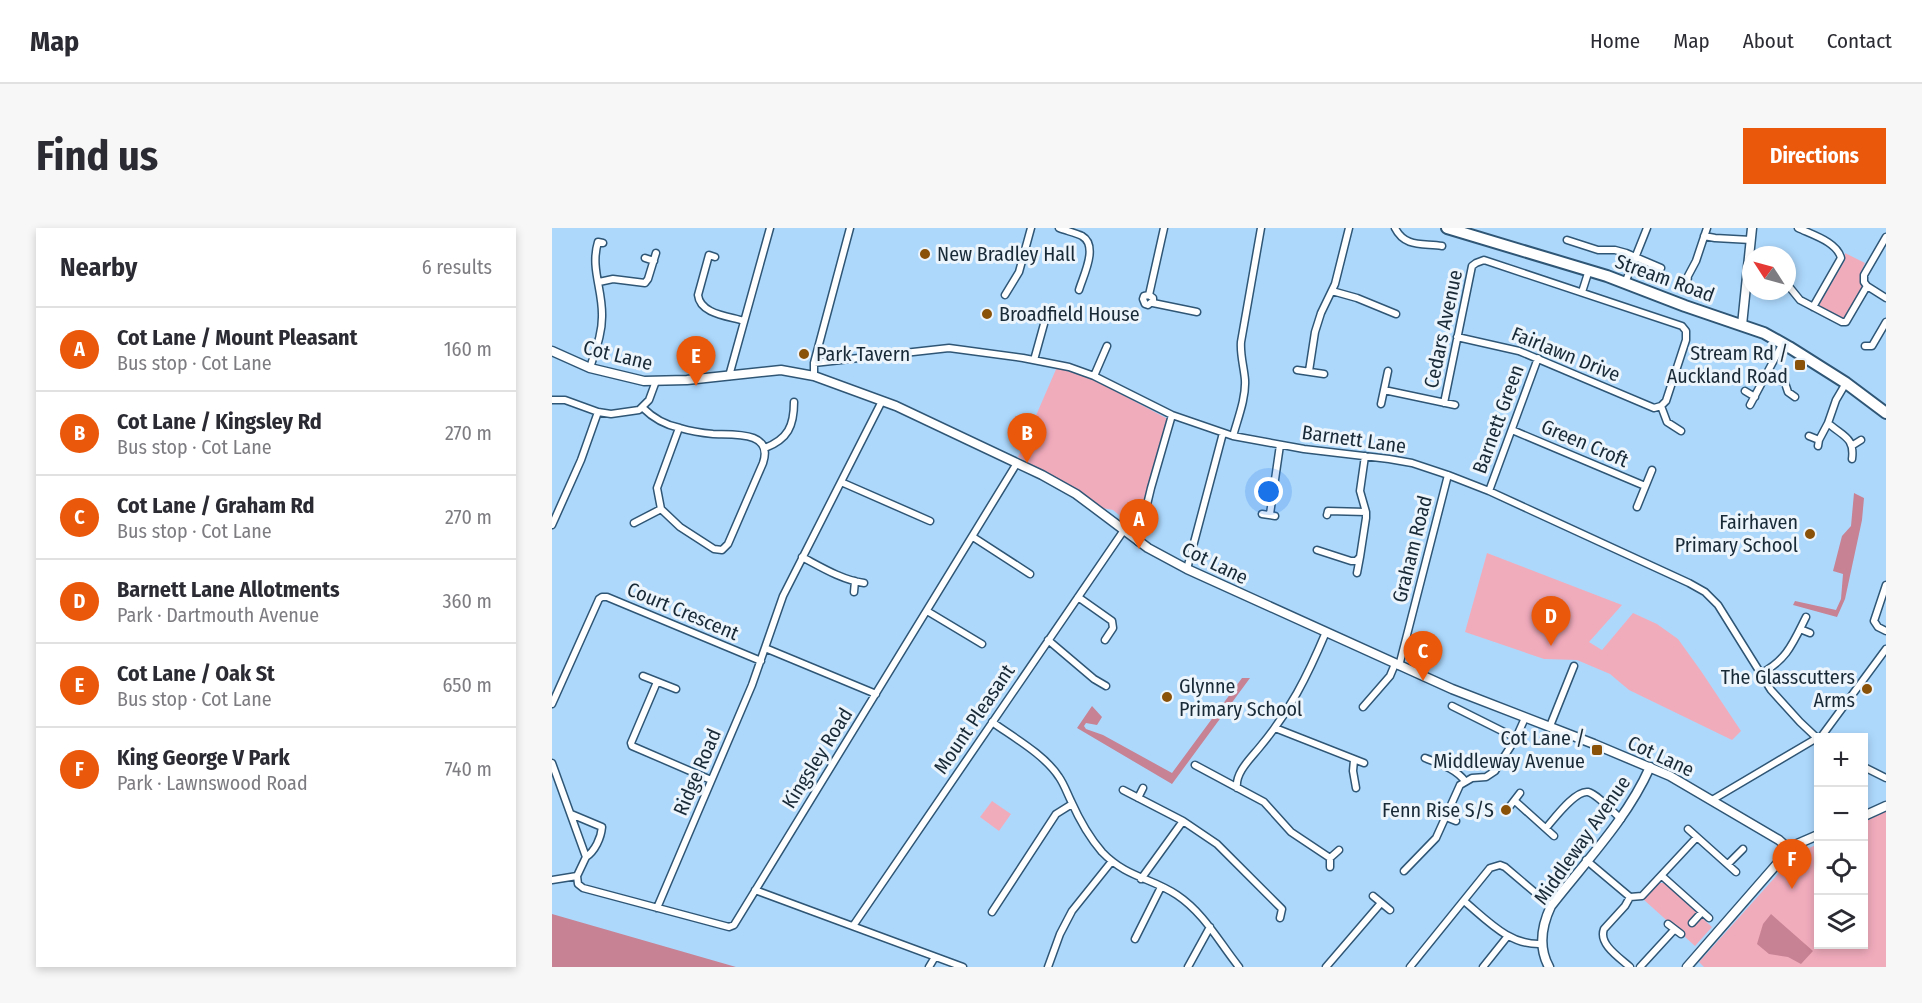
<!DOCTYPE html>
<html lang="en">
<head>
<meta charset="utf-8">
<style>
	body { margin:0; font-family:"Fira Sans Condensed",sans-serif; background:#f7f7f7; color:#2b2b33 }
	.controls { position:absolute; right:18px; bottom:18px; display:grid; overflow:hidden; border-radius:0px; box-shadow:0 3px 9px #0003 }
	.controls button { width:54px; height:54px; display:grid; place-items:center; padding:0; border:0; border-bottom:2px solid #e1e1e2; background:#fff; color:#2b2b33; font:30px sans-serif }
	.compass { position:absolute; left:1190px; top:18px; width:54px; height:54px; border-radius:50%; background:#fff; box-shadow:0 3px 9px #0003; rotate:306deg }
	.you { position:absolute; left:717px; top:264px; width:21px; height:21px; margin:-15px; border:4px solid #fff; border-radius:50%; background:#1a73e8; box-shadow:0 0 0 9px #1a73e833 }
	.badge { display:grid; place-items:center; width:39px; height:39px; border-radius:50%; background:#ea580c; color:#fff; font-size:20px; font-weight:700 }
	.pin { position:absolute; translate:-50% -50px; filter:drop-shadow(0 2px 3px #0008) }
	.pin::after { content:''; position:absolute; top:32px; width:21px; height:18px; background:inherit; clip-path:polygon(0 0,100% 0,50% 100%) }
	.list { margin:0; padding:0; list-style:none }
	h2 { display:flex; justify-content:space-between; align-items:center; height:78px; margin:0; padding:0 24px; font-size:26px }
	h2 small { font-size:20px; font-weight:400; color:#7c7c81 }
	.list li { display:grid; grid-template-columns:39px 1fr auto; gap:18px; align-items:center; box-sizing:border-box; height:84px; padding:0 24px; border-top:2px solid #e1e1e2 }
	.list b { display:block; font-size:22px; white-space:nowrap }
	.list p { margin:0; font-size:20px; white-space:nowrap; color:#7c7c81 }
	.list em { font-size:20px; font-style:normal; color:#7c7c81 }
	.icon { flex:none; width:33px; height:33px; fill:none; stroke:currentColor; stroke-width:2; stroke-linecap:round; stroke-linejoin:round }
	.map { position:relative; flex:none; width:1334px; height:739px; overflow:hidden; border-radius:0px }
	header { display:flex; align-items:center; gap:36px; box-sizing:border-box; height:84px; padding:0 30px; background:#fff; border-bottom:2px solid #e1e1e2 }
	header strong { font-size:28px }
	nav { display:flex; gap:33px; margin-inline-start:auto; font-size:21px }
	.intro { display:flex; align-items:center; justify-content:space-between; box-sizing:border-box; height:144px; padding:0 36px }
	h1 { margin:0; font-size:42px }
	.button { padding:15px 27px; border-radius:0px; background:#ea580c; color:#fff; font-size:21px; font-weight:700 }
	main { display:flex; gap:36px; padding:0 36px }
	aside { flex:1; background:#fff; border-radius:0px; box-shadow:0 3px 9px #0003 }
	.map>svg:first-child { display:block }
	.green { fill:#f1acbc }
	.forest { fill:#c78293 }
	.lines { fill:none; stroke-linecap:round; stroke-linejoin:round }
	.street-casing { stroke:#2f5675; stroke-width:9 }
	.secondary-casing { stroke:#2f5675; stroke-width:11 }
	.highway-casing { stroke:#2f5675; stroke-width:14 }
	.street { stroke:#fff; stroke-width:6 }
	.secondary { stroke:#fff; stroke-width:8 }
	.highway { stroke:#fff; stroke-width:10 }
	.poi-dot { fill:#8a5108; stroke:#ecf4fc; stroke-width:2 }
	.labels { text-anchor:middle; stroke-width:6; stroke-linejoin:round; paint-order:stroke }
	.poi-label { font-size:20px; fill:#192a37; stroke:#ecf4fc; text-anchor:end }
	.street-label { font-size:20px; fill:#192a37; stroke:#ecf4fc }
</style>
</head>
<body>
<header>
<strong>Map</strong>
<nav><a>Home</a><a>Map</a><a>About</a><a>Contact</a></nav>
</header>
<div class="intro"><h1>Find us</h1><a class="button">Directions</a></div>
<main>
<aside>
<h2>Nearby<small>6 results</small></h2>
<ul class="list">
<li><span class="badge">A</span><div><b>Cot Lane / Mount Pleasant</b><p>Bus stop · Cot Lane</p></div><em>160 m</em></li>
<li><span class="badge">B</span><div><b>Cot Lane / Kingsley Rd</b><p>Bus stop · Cot Lane</p></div><em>270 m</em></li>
<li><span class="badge">C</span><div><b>Cot Lane / Graham Rd</b><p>Bus stop · Cot Lane</p></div><em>270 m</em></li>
<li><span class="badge">D</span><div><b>Barnett Lane Allotments</b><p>Park · Dartmouth Avenue</p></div><em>360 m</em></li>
<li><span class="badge">E</span><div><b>Cot Lane / Oak St</b><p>Bus stop · Cot Lane</p></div><em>650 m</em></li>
<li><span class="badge">F</span><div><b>King George V Park</b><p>Park · Lawnswood Road</p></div><em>740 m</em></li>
</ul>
</aside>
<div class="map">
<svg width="1334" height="739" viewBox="0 0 1334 739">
	<rect width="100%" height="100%" fill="#add8fc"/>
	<path class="green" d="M1293 25 1313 35C1309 44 1307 49 1310 59L1291 92 1269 81 1267 77 1293 32Z
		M505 139 533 147 616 191 584 307 574 299 573 292 561 282 550 280 526 262 466 229Z
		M935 325 1070 377 1037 414 1050 422 1081 385 1105 396 1126 411 1149 443 1189 503 1180 512 1077 462 1058 446 1025 432 992 431 913 404Z
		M440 573 459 586 447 603 428 589Z
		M1334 583V739H1152L1147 734 1244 626 1266 616V716H1312V594Z
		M1106 655H1113L1160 699 1143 718 1091 671Z"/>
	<path class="forest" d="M1302 265 1312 270 1310 292 1293 371 1285 389 1241 377 1243 373 1284 382 1289 371 1291 346 1281 343 1290 308 1299 298Z
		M690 450H698L620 556 525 500 540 478 550 489 545 497 534 495 532 498 534 501 551 507 620 545Z
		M0 686 184 739H0Z
		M1219 686 1261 723 1249 736 1236 729 1217 726 1205 716 1211 696Z"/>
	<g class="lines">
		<defs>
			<path id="street" d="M507 0C515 3 524 5 530 8 547 18 531 48 527 62
				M843 0C853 20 871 15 890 18
				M1155 0 1144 33 1136 48 1135 57 1156 69
				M1246 0C1261 7 1285 14 1289 30L1261 79
				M1152 8 1163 10 1199 12
				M1015 12 1046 22H1063L1074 25 1109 40
				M163 29 157 27 146 67C148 86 176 88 192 93
				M93 30 102 33
				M47 54 61 51 93 55 96 51 104 25
				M1073 55 1095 0
				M1235 56 1248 72 1290 94H1294L1315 58 1312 54V47L1334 9
				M1315 58 1334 70
				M780 63 805 70 844 86
				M1030 64 1037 42
				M453 67 467 44 479 0
				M597 67 601 70V73L596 77 593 76 591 71 592 68 597 67 612 0
				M601 75 645 84
				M905 109 967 123 1102 180 1109 178
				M1313 118H1320L1334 94
				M482 132 492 96
				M262 135 397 120 471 130 517 139 542 148 620 187 681 208 752 221 837 231 860 235 896 247 937 263 1137 355 1153 364 1166 377 1219 462 1248 494 1266 511
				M38 140C43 123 50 107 50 89 51 62 38 40 46 14L51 15
				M745 142 772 146
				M757 143 763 104 769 85 783 56 797 0
				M1215 146 1233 155 1236 164 1243 169
				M177 148 218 0
				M262 148V135L298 0
				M542 148 555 118
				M1294 155 1284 172 1276 195C1290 208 1303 209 1300 231
				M832 162 903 177
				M1193 163 1203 169
				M0 172H13L46 184 59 186 87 182 97 172 104 153
				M892 175 920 38 924 35 932 32 1130 98 1134 103V112L1114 173 1109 178
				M829 176 836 143
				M1198 177 1231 115
				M1109 178 1115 194 1129 203
				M91 180C101 190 113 197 128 200 138 203 150 205 161 206 179 207 222 202 211 235L176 316 170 322 162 321 128 299 109 281 105 260 127 200
				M960 202 1093 258
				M681 208C686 190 694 170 693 152 692 139 688 127 689 114L709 0
				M1257 208 1267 212 1266 218
				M1267 212 1276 195
				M1301 217 1309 212
				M213 220C236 211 242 198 242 174
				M289 254 378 293
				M937 263 986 130
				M1085 279 1100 242
				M710 286 723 288
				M718 286 728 217
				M775 287 776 283 814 284
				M82 295 109 281
				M0 297 29 232 46 184
				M421 309 478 346
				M586 314 599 260 620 187
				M765 322 799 333H804L808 329 814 290V284L808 263 813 228
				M250 329C269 339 290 352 312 355
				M635 341 671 205
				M805 345 808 329
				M1334 357 1322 393 1326 399 1334 403
				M302 364 303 353
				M526 369 560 393 561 400 553 412
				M375 383 430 416
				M1248 401 1258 405
				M496 412 542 451 554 458
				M213 420 324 466
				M847 438 896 247
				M1208 446C1235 432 1241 415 1254 389
				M91 448 124 461
				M105 454 79 515 80 518 159 552
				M0 476 47 371 50 369H55L209 433
				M900 478 964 510
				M811 479 838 448 843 436
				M440 494C461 509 493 527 507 549 512 556 515 565 519 573 527 591 537 609 550 624 575 650 598 649 625 667 652 685 667 714 687 739
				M998 498 1022 438
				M723 500 812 535
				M1269 509 1334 421
				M873 530C888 536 903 540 913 553
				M802 532 801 543 804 560
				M0 535 34 629 25 648
				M643 537 712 574 739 604 778 630V639
				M1312 539 1334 550
				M685 560C683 545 698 531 707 520 738 483 755 449 774 404
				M571 562 631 593 665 616 730 681 728 690
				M586 570 591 560
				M1160 572 1265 510
				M963 573 1002 608
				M958 578 968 565
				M19 586 50 599C49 610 43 623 34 629
				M894 589 904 593
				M994 600C1002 591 1023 562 1036 564 1045 566 1061 584 1069 591
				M1136 601 1184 644
				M778 630 787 622
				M1034 632 1078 669 1090 668 1145 609
				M1176 636 1191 621
				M852 643 884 610 908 557 920 550 934 549 943 543 964 510 973 490
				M25 648 26 656 31 660 177 699 182 697 465 235
				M1110 648 1157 690
				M589 651 631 593
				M0 652 25 648
				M203 662 411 739
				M821 668 838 682
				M1078 669 1073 678 1052 701C1046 716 1068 730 1078 739
				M912 673C936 693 958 718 990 716
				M105 680 200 457 231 368 330 173
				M440 684 504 586 520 576
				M1140 695 1150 684
				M1116 696 1129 706
				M301 698 572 302
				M583 711 609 659
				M377 739 383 729
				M496 739 508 706 520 683 560 633
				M636 739 658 699
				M774 739 829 675
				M858 739 938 640 948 637 953 639 999 678
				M931 739 955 709
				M1088 739 1122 702"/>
			<path id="secondary" d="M1190 97 1200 0
				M0 123 38 140 92 153 135 152 229 142 262 148 344 178 490 247 524 266 596 320 635 341 900 461 1042 516 1118 548 1227 612 1236 620
				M1312 588 1334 578
				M997 739C986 719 990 697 999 678 1034 633 1075 591 1098 539
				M1135 739 1231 629 1236 620 1266 607"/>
			<path id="highway" d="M895 0 1055 48 1133 78 1212 105 1237 119 1294 155 1334 185"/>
		</defs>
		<use href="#street" class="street-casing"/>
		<use href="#secondary" class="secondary-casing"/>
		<use href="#highway" class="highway-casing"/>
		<use href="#street" class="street"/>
		<use href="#secondary" class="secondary"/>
		<use href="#highway" class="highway"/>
	</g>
	<g class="poi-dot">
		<circle cx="373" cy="26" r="6"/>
		<circle cx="435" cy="86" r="6"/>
		<circle cx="252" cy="126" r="6"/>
		<rect x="1242" y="131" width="12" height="12" rx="3"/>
		<circle cx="1258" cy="306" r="6"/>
		<circle cx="1315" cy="461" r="6"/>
		<circle cx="615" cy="469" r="6"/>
		<rect x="1039" y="516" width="12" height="12" rx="3"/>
		<circle cx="954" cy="582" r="6"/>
	</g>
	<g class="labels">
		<g class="poi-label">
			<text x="385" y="33" text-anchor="start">New Bradley Hall</text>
			<text x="447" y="93" text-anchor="start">Broadfield House</text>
			<text x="1236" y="132">Stream Rd /<tspan x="1236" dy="23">Auckland Road</tspan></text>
			<text x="264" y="133" text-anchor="start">Park Tavern</text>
			<text x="1246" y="301">Fairhaven<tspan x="1246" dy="23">Primary School</tspan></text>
			<text x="1303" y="456">The Glasscutters<tspan x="1303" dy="23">Arms</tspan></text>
			<text x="627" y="465" text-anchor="start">Glynne<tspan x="627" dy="23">Primary School</tspan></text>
			<text x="1033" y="517">Cot Lane /<tspan x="1033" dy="23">Middleway Avenue</tspan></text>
			<text x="942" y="589">Fenn Rise S/S</text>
		</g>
		<g class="street-label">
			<text transform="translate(1113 50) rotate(20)" y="7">Stream Road</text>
			<text transform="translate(891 101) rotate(-78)" y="7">Cedars Avenue</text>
			<text transform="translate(1014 126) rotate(22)" y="7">Fairlawn Drive</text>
			<text transform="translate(66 127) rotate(14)" y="7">Cot Lane</text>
			<text transform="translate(946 191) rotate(-70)" y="7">Barnett Green</text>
			<text transform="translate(802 211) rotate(8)" y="7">Barnett Lane</text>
			<text transform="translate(1033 215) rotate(23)" y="7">Green Croft</text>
			<text transform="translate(860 321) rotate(-76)" y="7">Graham Road</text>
			<text transform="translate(663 335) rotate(26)" y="7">Cot Lane</text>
			<text transform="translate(131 383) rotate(23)" y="7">Court Crescent</text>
			<text transform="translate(422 491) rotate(-56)" y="7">Mount Pleasant</text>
			<text transform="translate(1109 528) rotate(25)" y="7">Cot Lane</text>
			<text transform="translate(265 530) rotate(-58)" y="7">Kingsley Road</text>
			<text transform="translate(145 544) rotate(-67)" y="7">Ridge Road</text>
			<text transform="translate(1030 612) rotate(-55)" y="7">Middleway Avenue</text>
		</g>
	</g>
</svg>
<div class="controls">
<button>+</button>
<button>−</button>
<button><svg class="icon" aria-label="locate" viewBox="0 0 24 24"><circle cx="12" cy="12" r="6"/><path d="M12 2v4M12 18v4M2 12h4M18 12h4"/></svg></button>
<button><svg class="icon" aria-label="layers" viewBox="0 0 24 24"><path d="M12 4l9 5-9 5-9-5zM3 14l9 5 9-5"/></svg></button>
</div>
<svg class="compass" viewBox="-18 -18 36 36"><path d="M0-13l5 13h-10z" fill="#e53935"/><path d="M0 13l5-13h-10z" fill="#7c7c81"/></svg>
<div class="you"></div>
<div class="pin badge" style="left:587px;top:321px">A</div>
<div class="pin badge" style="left:475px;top:235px">B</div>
<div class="pin badge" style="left:871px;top:453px">C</div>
<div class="pin badge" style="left:999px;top:418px">D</div>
<div class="pin badge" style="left:144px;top:158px">E</div>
<div class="pin badge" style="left:1240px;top:661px">F</div>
</div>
</main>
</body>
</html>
